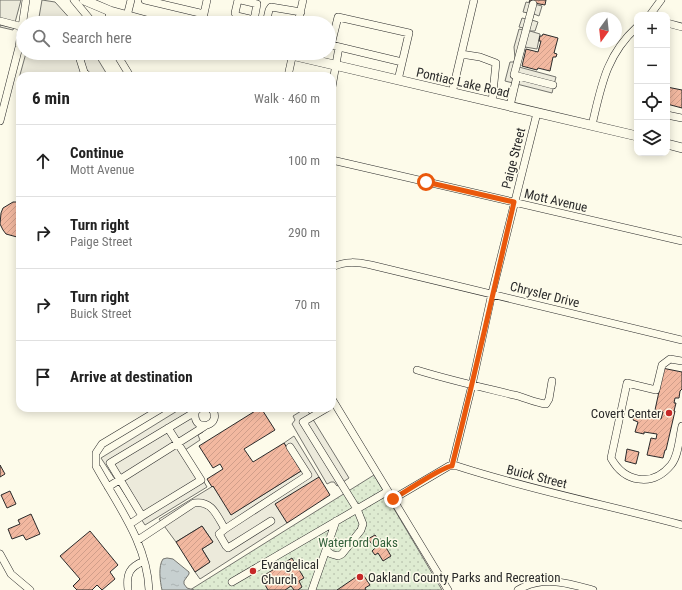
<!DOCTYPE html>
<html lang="en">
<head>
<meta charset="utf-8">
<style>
	body { margin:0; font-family:"Roboto Condensed",sans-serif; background:#f6f6f6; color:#222 }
	.controls { position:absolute; right:12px; top:12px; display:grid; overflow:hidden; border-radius:8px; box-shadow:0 2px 10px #0003 }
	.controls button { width:36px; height:36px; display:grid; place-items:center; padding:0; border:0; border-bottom:1px solid #e0e0e0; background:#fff; color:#222; font:20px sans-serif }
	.compass { position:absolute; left:586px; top:12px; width:36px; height:36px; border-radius:50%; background:#fff; box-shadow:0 2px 10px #0003; rotate:195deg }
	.stop { position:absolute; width:12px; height:12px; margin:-9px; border:3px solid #ea580c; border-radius:50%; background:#fff }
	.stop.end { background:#ea580c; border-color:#fff; box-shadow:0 1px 4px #0008 }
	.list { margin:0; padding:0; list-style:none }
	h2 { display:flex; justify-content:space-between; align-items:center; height:52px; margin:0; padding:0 16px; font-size:17px }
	h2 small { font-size:13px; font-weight:400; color:#767676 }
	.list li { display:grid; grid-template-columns:26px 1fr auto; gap:12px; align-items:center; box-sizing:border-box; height:72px; padding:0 16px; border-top:1px solid #e0e0e0 }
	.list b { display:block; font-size:15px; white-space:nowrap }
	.list p { margin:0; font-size:13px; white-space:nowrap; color:#767676 }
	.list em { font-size:13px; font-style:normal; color:#767676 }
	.icon { flex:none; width:22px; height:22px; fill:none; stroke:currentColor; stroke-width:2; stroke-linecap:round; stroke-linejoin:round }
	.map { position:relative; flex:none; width:682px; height:590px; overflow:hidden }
	.search { position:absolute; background:#fff; box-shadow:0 2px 10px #0003; left:16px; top:16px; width:320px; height:44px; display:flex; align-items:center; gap:10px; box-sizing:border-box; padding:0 14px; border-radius:22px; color:#767676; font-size:15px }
	.panel { position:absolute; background:#fff; box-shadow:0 2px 10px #0003; left:16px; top:72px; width:320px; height:340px; border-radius:12px }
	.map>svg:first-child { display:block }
	.park { fill:url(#park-dots); stroke:#74746e }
	.parking { fill:#eceadb; stroke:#74746e }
	.water { fill:url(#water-ripples); stroke:#74746e }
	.building { fill:url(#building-hatch); stroke:#2b2b2b }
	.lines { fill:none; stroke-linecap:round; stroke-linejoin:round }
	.minor-casing { stroke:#2b2b2b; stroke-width:8 }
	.major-casing { stroke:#2b2b2b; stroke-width:10 }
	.minor { stroke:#fdfbea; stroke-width:7 }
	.major { stroke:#fdfbea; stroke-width:9 }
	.route { stroke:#ea580c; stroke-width:5 }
	.poi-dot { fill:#c62828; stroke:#fdfbea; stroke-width:1.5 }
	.labels { text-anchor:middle; stroke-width:3; stroke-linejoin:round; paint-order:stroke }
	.street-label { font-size:13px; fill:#2b2b2b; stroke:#fdfbea }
	.poi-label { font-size:13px; fill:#2b2b2b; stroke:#fdfbea; text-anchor:start }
	.park-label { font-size:13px; fill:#34623c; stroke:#fdfbea }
</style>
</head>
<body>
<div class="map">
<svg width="682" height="590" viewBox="0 0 682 590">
	<defs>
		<pattern id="park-dots" width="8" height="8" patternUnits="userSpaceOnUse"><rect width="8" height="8" fill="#deebd1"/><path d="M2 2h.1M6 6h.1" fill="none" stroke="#bfcab4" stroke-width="1.8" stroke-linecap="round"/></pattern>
		<pattern id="water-ripples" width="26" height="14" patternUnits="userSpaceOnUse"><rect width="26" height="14" fill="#c7d0d0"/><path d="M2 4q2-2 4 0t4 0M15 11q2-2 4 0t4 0" fill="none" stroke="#abb3b3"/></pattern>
		<pattern id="building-hatch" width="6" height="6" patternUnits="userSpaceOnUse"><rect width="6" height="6" fill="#f2b8a0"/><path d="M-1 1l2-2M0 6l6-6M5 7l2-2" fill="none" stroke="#d09e8a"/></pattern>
	</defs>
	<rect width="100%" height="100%" fill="#fdfbea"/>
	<path class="park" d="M374 475 442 590H190Z"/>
	<path class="parking" d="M0 0H21L13 30 0 27Z
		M42 0 55 2 74 23H38Z
		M526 2 542 6 539 16 534 14 532 20 538 22 535 31H530L540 34 537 49 525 47 519 67 556 77 552 93 505 81 510 62H514L515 58 514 47 519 29 523 30V28L519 27 522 18 526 19 528 13 523 12Z
		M26 53H94L108 76H20V82H18Z
		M182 408H187L203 432 198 435 200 440 185 450 207 487 145 525 101 458Z
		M306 408 349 478 337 486 334 482H331L327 484 292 424 295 420 293 416Z
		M294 436 319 477 287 523 200 579 195 572 210 562 202 549 213 542 202 526 176 542 159 519 213 486 232 514 301 471 284 443Z"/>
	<path class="water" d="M167 558 173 559 189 572V574L184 581V584L187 588 194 590H162C160 581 158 566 163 559Z"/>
	<path class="building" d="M530 0H546L545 5 529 2Z
		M543 34 558 38 554 53 557 54 556 57H553L550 71 538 68 537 70 522 66 526 49 538 52 541 41H539L540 36H542Z
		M667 87 682 90V108L667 104Z
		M13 202H20V237H17L6 234 3 230 0 224 1 213 3 208Z
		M662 368 682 372V389L680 391 679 398H675L674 403H676L674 411H675L666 450H665L663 458 647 455 651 438 656 439 657 434 644 432V434L635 432 638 422 633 420 635 411 661 419 663 412 655 410 660 387Z
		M260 408H261L275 430 244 449 253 462 284 443 301 471 231 515 213 486 212 487 207 479 223 469 220 464 213 468 199 446Z
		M627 449 639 452 636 464 625 461Z
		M0 465 5 474 0 477Z
		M319 477 330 495 287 523 275 504Z
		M10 491 16 504 7 508 1 495Z
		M31 514 40 534 26 540 23 535 12 539 8 529 20 524 18 520Z
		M202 526 213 542 202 549 210 562 195 572 176 542Z
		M90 531 118 565 110 572 115 579 102 590 97 585 92 590H77L73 586 80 579 60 556Z
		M375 535 379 540 381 539 391 556 383 561 378 553 375 555 372 551 375 548 368 539Z
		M292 558 304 578 299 581 302 587 298 590H294L291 586 285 590H268L264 583 266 581 263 576Z
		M362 573 370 585 365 588 366 590H337Z"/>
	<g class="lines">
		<defs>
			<path id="minor" d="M74 0 93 23
				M145 0 204 14
				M533 4 514 75 553 85
				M650 15 661 0
				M127 16 131 0
				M237 16 254 20 257 4 241 0
				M0 21 23 27
				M108 23 110 11
				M202 23 207 0
				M235 23 237 16 235 13 238 0
				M266 23 269 10 271 7 301 12
				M298 23 303 0
				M667 23 682 27
				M78 53 84 72 88 76
				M116 53 130 76
				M461 54 480 57 496 63 492 102
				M288 76 293 53
				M398 80 409 33 338 17 331 45 402 62
				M332 87 339 47
				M452 93 474 0
				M510 106 517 76
				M667 115 682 118
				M0 121 19 47 26 0
				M592 125C601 87 606 55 637 27
				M332 160 682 241
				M332 267C347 261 356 262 371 265L682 340
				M682 361 670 359 662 365 656 390 627 383 611 458C624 482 652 488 671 465 679 455 679 438 682 426
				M417 370C449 380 481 387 514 395 524 397 535 403 546 404L549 399 552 381
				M332 399 448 590
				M199 408 195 412C193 436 225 424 211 408
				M168 428 201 480 142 516 110 463 195 412 192 408
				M452 466 472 385 492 293 537 113
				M108 487 205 426
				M393 499 449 466H457C531 490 607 505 682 525
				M130 524 142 516
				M225 529 308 475 290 447
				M138 540 194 503C212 500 217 516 225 529L219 534 226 546 228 548 271 521
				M326 550 331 554 338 556 342 554 361 530 363 524 357 509 303 422 327 408
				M0 554 11 574 30 590
				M232 582 388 491
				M128 589C126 573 130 567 144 561
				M149 590C147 543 118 506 96 466V453L102 444 162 408
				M312 590 336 521
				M518 590C542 575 568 583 593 590"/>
			<path id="major" d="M84 0 110 11 154 23
				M283 53 637 136
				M667 144 682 148"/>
		</defs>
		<use href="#minor" class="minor-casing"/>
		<use href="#major" class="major-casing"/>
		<use href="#minor" class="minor"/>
		<use href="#major" class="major"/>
	</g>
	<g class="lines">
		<path class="route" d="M393 499C404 493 443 466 452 466 474 378 494 290 514 202L426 182"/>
	</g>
	<g class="poi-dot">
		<circle cx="669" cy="413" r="4"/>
		<circle cx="253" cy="571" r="4"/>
		<circle cx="360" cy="577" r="4"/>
	</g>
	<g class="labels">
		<g class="street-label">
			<text transform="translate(463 82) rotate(13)" y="5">Pontiac Lake Road</text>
			<text transform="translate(513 158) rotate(-76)" y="5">Paige Street</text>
			<text transform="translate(556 200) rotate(13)" y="5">Mott Avenue</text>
			<text transform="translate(545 294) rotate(14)" y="5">Chrysler Drive</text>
			<text transform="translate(537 476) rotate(14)" y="5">Buick Street</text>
		</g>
		<g class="poi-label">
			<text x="661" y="418" text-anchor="end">Covert Center</text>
			<text x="261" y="569">Evangelical<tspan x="261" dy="15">Church</tspan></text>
			<text x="368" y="582">Oakland County Parks and Recreation</text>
		</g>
		<g class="park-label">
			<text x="358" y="547">Waterford Oaks</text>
		</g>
	</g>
</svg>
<div class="controls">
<button>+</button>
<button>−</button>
<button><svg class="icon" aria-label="locate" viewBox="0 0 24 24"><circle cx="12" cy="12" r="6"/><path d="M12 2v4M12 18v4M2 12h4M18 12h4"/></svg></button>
<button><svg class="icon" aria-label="layers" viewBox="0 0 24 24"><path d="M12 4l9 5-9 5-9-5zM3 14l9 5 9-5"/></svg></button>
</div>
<svg class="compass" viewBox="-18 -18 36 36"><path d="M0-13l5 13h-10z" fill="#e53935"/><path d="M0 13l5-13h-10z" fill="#767676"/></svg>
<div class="stop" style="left:426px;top:182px"></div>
<div class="stop end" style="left:393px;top:499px"></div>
<div class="search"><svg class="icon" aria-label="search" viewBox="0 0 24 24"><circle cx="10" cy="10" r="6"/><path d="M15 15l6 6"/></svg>Search here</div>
<section class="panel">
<h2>6 min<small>Walk · 460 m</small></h2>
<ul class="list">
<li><svg class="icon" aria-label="ahead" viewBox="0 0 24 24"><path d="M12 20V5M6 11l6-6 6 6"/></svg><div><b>Continue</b><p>Mott Avenue</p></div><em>100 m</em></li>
<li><svg class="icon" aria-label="right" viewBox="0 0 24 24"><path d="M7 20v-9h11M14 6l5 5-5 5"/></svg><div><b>Turn right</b><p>Paige Street</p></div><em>290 m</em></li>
<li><svg class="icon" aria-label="right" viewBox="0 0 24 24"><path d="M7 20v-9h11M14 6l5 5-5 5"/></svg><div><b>Turn right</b><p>Buick Street</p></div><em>70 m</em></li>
<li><svg class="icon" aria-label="arrive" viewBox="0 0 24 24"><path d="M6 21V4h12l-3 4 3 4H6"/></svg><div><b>Arrive at destination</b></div></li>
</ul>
</section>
</div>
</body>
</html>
